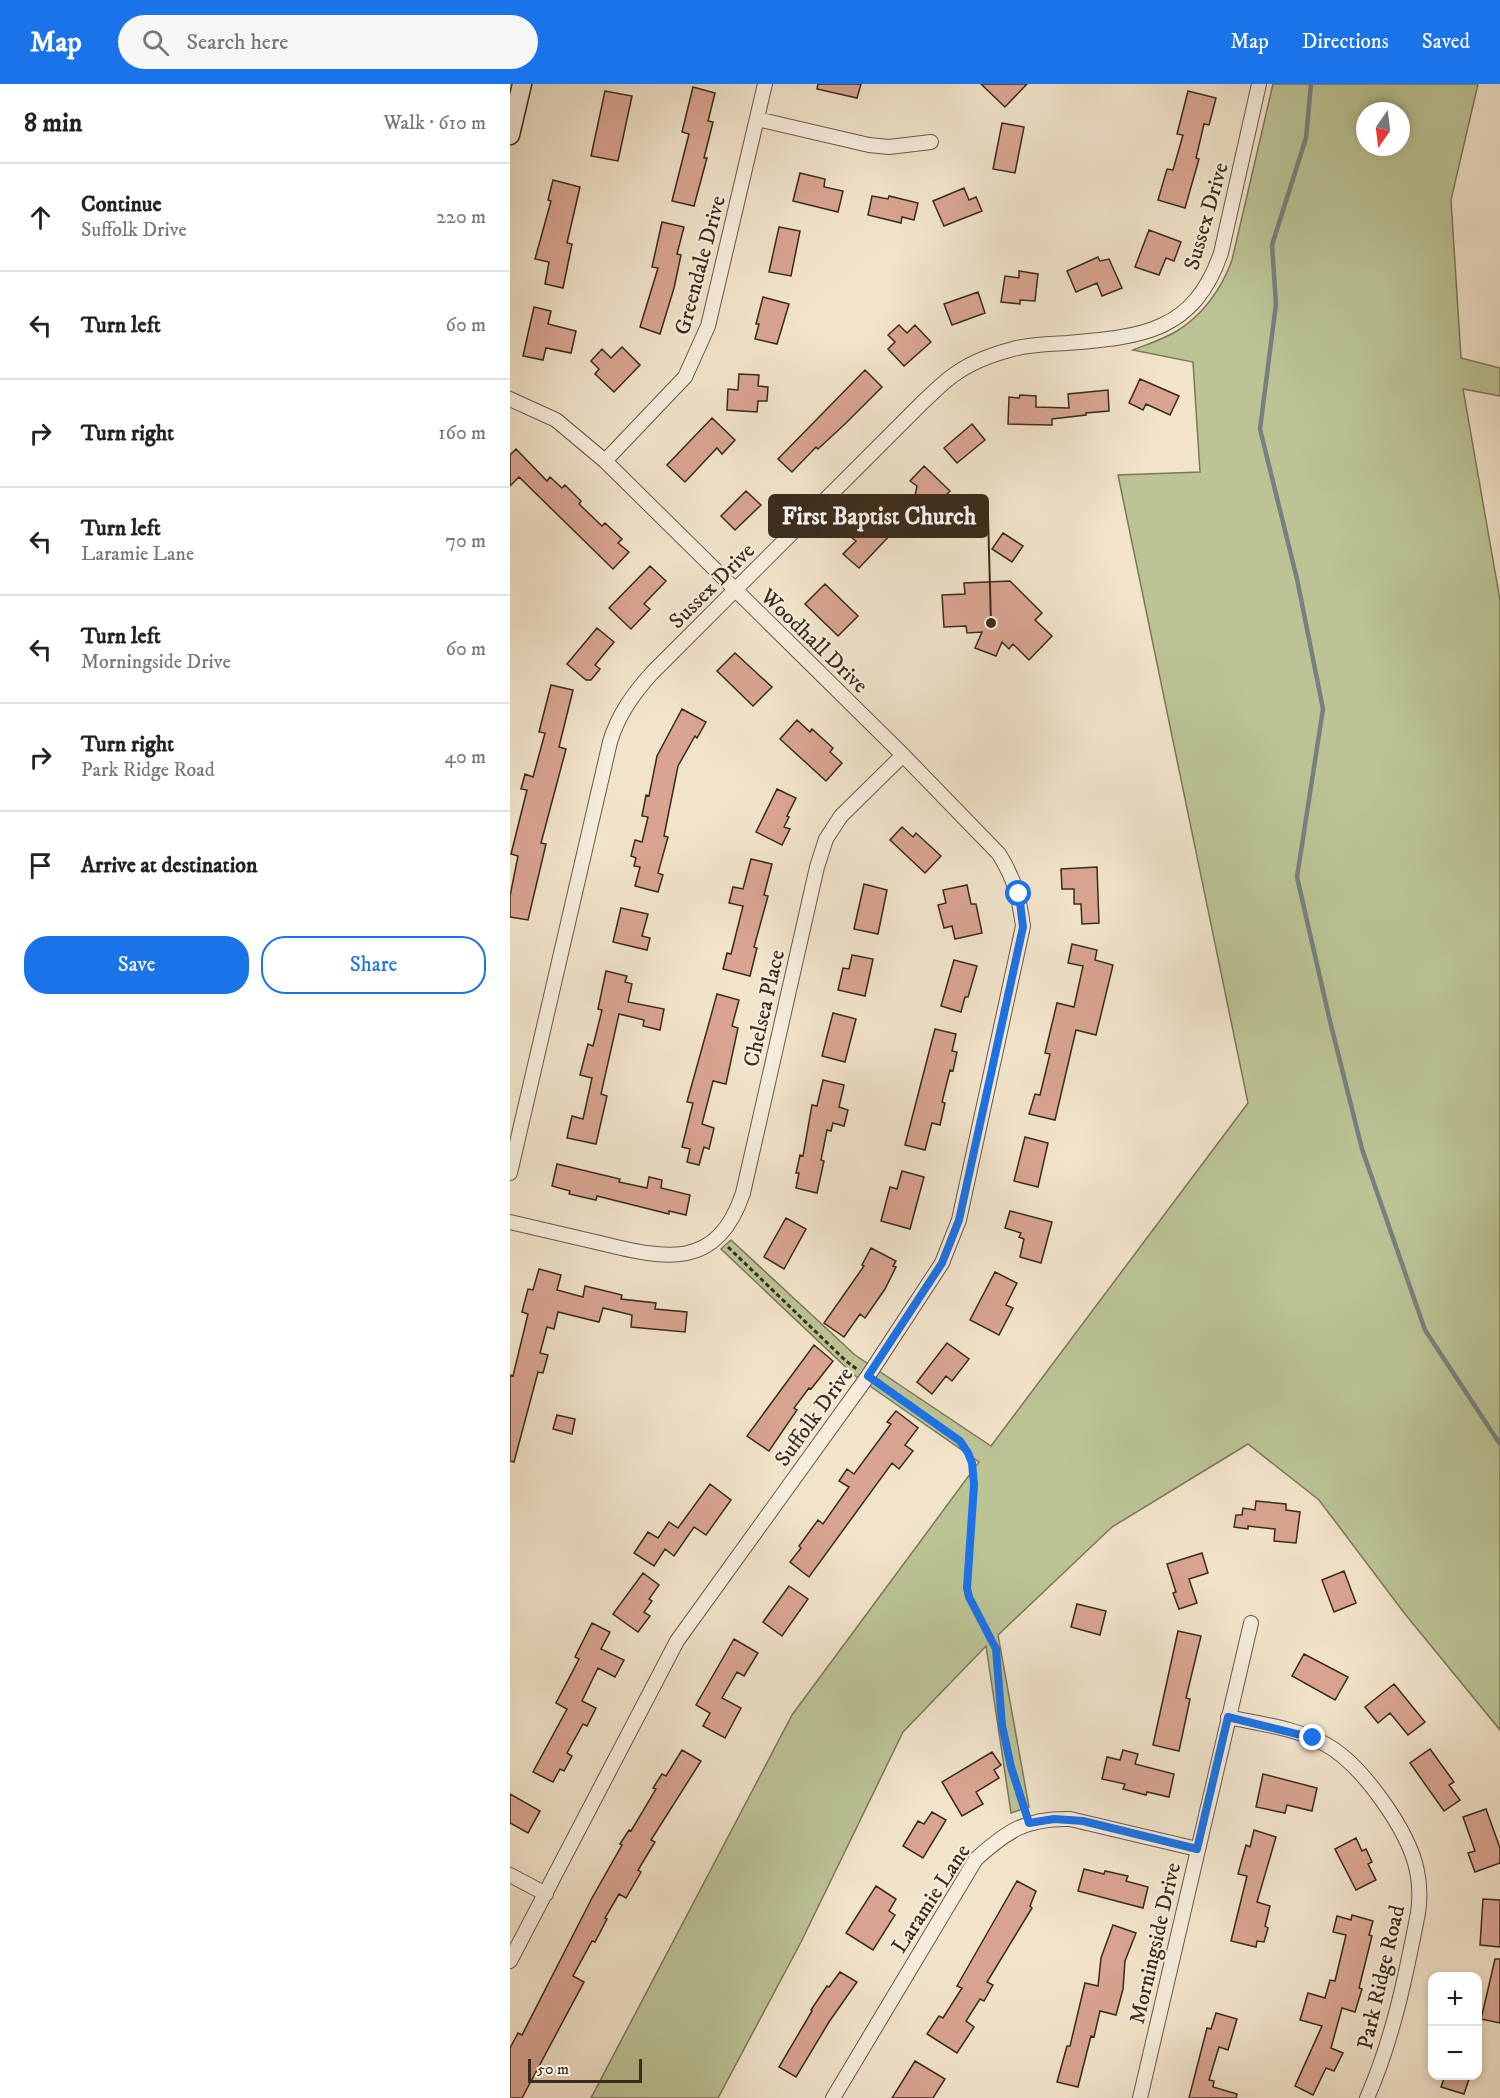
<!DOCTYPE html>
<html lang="en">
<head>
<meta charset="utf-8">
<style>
	body { margin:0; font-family:"IM FELL DW Pica",serif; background:#f6f6f6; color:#222 }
	.controls { position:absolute; right:18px; bottom:18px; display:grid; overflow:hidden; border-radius:12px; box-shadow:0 3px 9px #0003 }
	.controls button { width:54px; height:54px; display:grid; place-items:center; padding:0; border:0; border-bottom:2px solid #e0e0e0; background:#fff; color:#222; font:30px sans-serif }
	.compass { position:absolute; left:846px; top:18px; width:54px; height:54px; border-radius:50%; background:#fff; box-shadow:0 3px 9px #0003; rotate:194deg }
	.scale { position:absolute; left:18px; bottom:15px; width:114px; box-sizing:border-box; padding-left:6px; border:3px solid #3a2b1c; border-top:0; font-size:16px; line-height:21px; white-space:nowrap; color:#3a2b1c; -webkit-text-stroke:4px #f7eddd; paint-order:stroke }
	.stop { position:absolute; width:18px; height:18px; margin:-14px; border:4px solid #1a73e8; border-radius:50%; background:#fff }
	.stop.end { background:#1a73e8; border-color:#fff; box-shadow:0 2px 6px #0008 }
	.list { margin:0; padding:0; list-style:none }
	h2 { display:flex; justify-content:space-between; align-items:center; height:78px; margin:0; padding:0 24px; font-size:26px }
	h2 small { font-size:20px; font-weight:400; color:#767676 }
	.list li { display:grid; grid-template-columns:39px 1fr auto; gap:18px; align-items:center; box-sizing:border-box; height:108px; padding:0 24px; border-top:2px solid #e0e0e0 }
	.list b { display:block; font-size:22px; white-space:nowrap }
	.list p { margin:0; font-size:20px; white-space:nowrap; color:#767676 }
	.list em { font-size:20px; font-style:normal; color:#767676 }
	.actions { display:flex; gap:12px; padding:18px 24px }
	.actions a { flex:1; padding:14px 0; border:2px solid #1a73e8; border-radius:24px; text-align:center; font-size:21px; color:#1a73e8 }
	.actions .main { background:#1a73e8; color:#fff }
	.icon { flex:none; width:33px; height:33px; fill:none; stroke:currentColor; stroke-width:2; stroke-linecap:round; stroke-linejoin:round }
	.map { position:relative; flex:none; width:990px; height:2014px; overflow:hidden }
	header { display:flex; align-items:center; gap:36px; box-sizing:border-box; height:84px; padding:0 30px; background:#1a73e8; color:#fff }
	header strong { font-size:28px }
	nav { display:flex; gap:33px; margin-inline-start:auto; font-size:21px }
	.search { width:420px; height:54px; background:#f6f6f6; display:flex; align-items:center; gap:15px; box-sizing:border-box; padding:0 21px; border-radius:33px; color:#767676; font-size:22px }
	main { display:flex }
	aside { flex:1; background:#fff }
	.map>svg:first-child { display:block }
	.green { fill:#bcc496; stroke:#7b7859; stroke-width:1.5; fill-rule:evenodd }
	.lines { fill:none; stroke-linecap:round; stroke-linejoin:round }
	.stream { stroke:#788180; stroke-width:4.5 }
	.building { fill:#d9a592; stroke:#3a2b1c; stroke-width:1.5 }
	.minor-casing { stroke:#685948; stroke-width:16 }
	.secondary-casing { stroke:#3a2b1c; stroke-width:21 }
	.path { stroke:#3a2b1c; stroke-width:3; stroke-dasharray:4.5 3; stroke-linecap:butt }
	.minor { stroke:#f7eddd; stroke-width:14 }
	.secondary { stroke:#f7eddd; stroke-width:18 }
	.route { stroke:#1a73e8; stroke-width:8 }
	.labels { text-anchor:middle; stroke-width:4.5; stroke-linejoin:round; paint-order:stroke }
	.street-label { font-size:22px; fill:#3a2b1c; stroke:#f7eddd }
	.leader { fill:none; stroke:#3a2b1c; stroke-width:2 }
	.callout-dot { fill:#3a2b1c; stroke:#f7eddd; stroke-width:2 }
	.callout { fill:#3a2b1c; stroke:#3a2b1c; stroke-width:2 }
	.callout-label { font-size:24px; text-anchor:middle; font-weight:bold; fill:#fff }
</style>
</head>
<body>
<header>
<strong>Map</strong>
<div class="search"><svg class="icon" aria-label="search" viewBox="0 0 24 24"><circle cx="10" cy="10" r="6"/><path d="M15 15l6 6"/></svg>Search here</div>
<nav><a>Map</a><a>Directions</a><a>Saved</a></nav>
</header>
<main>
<aside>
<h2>8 min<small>Walk · 610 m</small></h2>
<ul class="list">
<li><svg class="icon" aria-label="ahead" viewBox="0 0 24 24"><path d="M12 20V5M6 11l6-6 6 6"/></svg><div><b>Continue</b><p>Suffolk Drive</p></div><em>220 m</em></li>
<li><svg class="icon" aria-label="left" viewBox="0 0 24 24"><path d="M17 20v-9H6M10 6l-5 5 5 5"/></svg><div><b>Turn left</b></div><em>60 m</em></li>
<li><svg class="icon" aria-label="right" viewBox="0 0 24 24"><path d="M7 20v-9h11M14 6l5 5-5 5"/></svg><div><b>Turn right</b></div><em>160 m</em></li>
<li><svg class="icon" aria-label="left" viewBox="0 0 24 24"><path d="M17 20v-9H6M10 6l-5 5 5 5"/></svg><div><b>Turn left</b><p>Laramie Lane</p></div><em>70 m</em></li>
<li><svg class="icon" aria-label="left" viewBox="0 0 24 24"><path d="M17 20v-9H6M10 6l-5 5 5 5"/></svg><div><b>Turn left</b><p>Morningside Drive</p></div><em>60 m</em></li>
<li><svg class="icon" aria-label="right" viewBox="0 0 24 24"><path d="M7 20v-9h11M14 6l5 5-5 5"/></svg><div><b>Turn right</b><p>Park Ridge Road</p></div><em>40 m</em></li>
<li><svg class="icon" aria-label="arrive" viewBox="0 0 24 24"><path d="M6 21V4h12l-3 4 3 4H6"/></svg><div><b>Arrive at destination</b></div></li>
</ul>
<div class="actions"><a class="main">Save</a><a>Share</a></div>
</aside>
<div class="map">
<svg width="990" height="2014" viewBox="0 0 990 2014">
	<rect width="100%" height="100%" fill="#f2e4cb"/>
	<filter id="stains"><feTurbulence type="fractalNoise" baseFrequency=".00333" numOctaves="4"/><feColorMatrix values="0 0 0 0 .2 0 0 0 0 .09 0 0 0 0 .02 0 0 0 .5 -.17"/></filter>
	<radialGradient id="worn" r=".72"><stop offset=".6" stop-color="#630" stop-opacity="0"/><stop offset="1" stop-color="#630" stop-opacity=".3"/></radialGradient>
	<path class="green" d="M763 0H968L941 116 951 274 990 284V312L953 305 990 516V1646L895 1530 809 1416 738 1360 602 1443 488 1551 519 1723 501 1729 476 1562 393 1648 291 1858 208 2014H81L282 1631 469 1378 344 1291 211 1165 221 1156 345 1271 481 1362 738 1019 608 391 690 388 683 278 623 266C638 260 654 255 667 247 693 231 712 204 722 176ZM855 27H891V63H855Z"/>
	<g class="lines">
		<path class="stream" d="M801 0 796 54 762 161 766 220 750 345 787 495 813 625 787 793 819 933 852 1065 915 1246 990 1360"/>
	</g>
	<path class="building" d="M308 0H351L347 14 307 5Z
		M471 0H517L495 23Z
		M183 3 205 9 198 37 203 38 194 74H197L184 122 162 117 179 50 172 48Z
		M95 7 122 12 108 77 81 72Z
		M678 7 706 14 699 41 694 40 686 74 689 75 675 124 648 116 657 85 663 86 673 51 667 50Z
		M492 39 514 43 505 89 483 85Z
		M290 89 315 95 314 103 333 107 328 128 283 117Z
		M43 96 70 103 57 159 62 160 53 204 35 200 39 178 25 175 41 117 38 116Z
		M454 104 459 116 466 113 472 127 434 142 423 117Z
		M362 112 378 115 379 112 408 119 404 136 392 133 391 139 358 131Z
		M152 138 174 143 167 170 171 171 164 204 150 250 130 243 148 184 142 183Z
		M269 143 290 147 281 192 259 188Z
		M639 146 671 158 664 177 656 174 649 191 625 183Z
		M588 173 590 177 599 175 612 204 592 212 587 199 566 208 557 187Z
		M509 187 528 190 525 217 510 216V220L491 218 495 192 509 194Z
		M468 208 475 229 442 241 434 220Z
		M253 213 279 220 267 260 245 255 249 240H246Z
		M24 223 41 227 38 240 66 247 61 269 36 264 33 276 13 272Z
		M389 241 397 249 405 241 421 258 394 282 378 265 385 258 378 251Z
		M112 263 130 281 104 308 85 290 89 285 81 277 92 265 101 274Z
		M355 286 372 303 336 339 308 365 306 363 282 388 268 375Z
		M229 290 249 291 248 302 258 303 257 317H248L247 328 217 326 218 305 228 306Z
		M630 295 669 312 660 331 636 320 633 326 619 319Z
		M598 306 599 327 576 329V331L542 335V341L498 340 499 313 509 314 510 311 526 312V323L559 324 558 310Z
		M202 334 225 356 212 370 207 364 175 398 157 381Z
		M462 340 475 356 447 379 434 364Z
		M6 365 37 397 40 393 52 404 55 401 71 417 69 420 92 442 95 439 112 455 108 459 119 468 103 485 9 393 0 402V371Z
		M414 382 440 407 413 436 411 434 404 441 392 429 404 417 407 402 400 397Z
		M236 407 251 421 225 446 211 432Z
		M369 433 384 447 349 484 333 470 346 457 341 453 353 440 358 444Z
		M493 449 513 462 502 478 482 465Z
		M140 482 156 497 134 520 140 525 121 545 99 524Z
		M500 497 532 529 525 536 542 552 519 576 503 560 499 565 492 558 486 572 465 564 472 548 457 549 456 542 434 543 432 511 455 510 454 499Z
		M315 500 348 532 328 552 295 520Z
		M87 544 104 558 85 581 90 585 81 596H76L57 580Z
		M225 569 262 603 243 622 207 587Z
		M41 601 63 606 49 663 56 665 31 759 36 760 18 836 0 833V812L8 772 1 770 17 706 11 705 15 690 23 693 35 649 29 648Z
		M172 625 196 638 187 654 185 652 168 682 154 752 158 753 148 789 153 791 148 808 125 802 130 783 124 782 126 774 121 772 125 756 132 758 138 733 132 732 136 711 139 712 147 672Z
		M287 636 300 648 302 645 323 664 320 668 332 679 316 697 270 655Z
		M267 705 286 714 277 732 279 733 274 743 280 745 272 761 246 748Z
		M392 743 403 753 406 749 431 772 415 789 380 756Z
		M241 775 262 780 254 811 258 812 244 863 247 864 240 892 213 885 217 869 221 870 233 822 219 819 223 803 233 805Z
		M587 783 589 839 572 840 571 820H564V805H552L551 785Z
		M354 800 377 806 368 850 344 845Z
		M457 801 461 820H466L472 849 445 855 442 842 434 844 428 821 436 819 433 806Z
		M111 824 138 830 132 852 140 854 137 866 103 858Z
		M562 860 587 866 585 876 603 881 586 951 566 946 545 1036 519 1030 525 1010 530 1011 540 970 535 969 547 919 564 923 573 882 558 879Z
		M342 871 363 875 355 912 328 906 333 884 339 885Z
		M444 876 467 882 458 913H455L451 928 431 922Z
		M96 887 117 892 115 898 122 900 118 918 154 925 150 946 133 942 134 936 109 930 91 1010 97 1012 86 1060 57 1054 62 1032 73 1035 82 994 70 991 78 960 83 962 92 926 88 925Z
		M207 910 229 916 222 942 228 944 216 1000 203 997 192 1040 204 1044 199 1065 194 1063 189 1081 177 1078 180 1065 172 1063 183 1019 177 1018Z
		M323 929 346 935 335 978 312 972Z
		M425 945 446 950 442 967 447 968 443 987 440 986 432 1018 435 1019 430 1041 422 1039 415 1066 395 1061Z
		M313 996 334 1001 329 1023 338 1026 334 1042 323 1039 321 1047 317 1046 311 1076 314 1077 307 1109 286 1104 289 1089H286L290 1071 293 1072 302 1021 307 1022Z
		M515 1053 538 1059 528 1103 504 1097Z
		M47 1080 110 1095 109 1098 137 1104 139 1093 152 1096 151 1104 180 1111 176 1131 159 1127V1130L87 1112 86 1116 59 1110 60 1107 42 1102Z
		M392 1087 414 1093 400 1145 371 1137 380 1103 387 1105Z
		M500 1127 542 1138 531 1179 510 1173 514 1155 509 1153 511 1149 495 1144Z
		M276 1134 296 1145 274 1185 254 1173Z
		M361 1164 386 1177 383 1182 386 1183 375 1205 355 1234 350 1230 334 1253 314 1239 354 1182 352 1181Z
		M29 1185 51 1191 47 1206 73 1213 75 1202 112 1211 111 1215 146 1219 145 1225 177 1228 175 1248 121 1243 122 1231 93 1224 89 1238 48 1228 44 1245 37 1243 30 1269 38 1271 33 1289 28 1288 4 1378 0 1377V1291L3 1292 18 1230 12 1228 18 1205 23 1206Z
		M485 1188 507 1199 496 1221 503 1224 489 1251 460 1236Z
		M437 1259 459 1275 442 1297 436 1292 422 1310 407 1298Z
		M304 1261 323 1277 301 1305 299 1304 284 1324 287 1326 259 1367 237 1352Z
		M386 1327 408 1344 395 1361 403 1367 389 1385 382 1379 299 1493 280 1478 291 1464 289 1462 308 1436 313 1440 339 1403 329 1397 337 1385 344 1390 381 1340 377 1338Z
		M47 1331 65 1335 62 1350 43 1345Z
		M200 1400 221 1416 196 1451 184 1443 164 1472 155 1465 144 1482 124 1469 138 1448 148 1454 159 1438 168 1444Z
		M746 1417 776 1420V1426L790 1428 786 1459 764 1457 765 1445 738 1442V1445L724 1443 726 1431H732L733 1424 745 1426Z
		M692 1469 698 1489 679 1495 687 1519 669 1525 663 1509 666 1508 657 1480Z
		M834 1487 846 1519 824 1528 812 1496Z
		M133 1489 149 1501 139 1515 142 1517 134 1528 140 1532 128 1548 103 1530Z
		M279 1502 298 1515 272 1552 253 1538Z
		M567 1520 596 1527 590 1551 561 1543Z
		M82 1539 100 1548 91 1565 114 1576 105 1593 88 1584 72 1617 86 1624 77 1642 73 1640 57 1669 62 1672 54 1687 50 1685 43 1698 23 1688 57 1625 46 1619 69 1575 65 1573Z
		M668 1547 691 1552 676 1614 680 1615 669 1667 643 1661Z
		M224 1555 248 1569 234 1592 227 1588 212 1614 231 1624 215 1654 193 1642 200 1629 186 1621Z
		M794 1570 838 1593 825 1616 782 1592Z
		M884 1600 915 1638 898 1651 880 1629 868 1639 855 1623Z
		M920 1665 944 1698 939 1701 950 1716 934 1727 900 1679Z
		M172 1666 191 1677 141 1756 145 1758 128 1786 131 1788 116 1814 109 1810 95 1834 97 1835 85 1858 82 1857 63 1892 74 1898 12 2014H0V1964L8 1949 12 1951 82 1814 112 1761 110 1760 119 1746 121 1747 146 1705 143 1704 152 1690 156 1692Z
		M613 1666 628 1670 625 1680 664 1690 659 1713 637 1708 636 1711 613 1705 615 1700 592 1695 597 1673 610 1676Z
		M482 1668 491 1681 484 1686 489 1694 466 1708 473 1720 452 1732 432 1698Z
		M753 1690 807 1704 802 1727 777 1721 775 1729 746 1723Z
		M0 1710 30 1727 18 1749 0 1739Z
		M976 1725 990 1764V1779L965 1788 958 1769 965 1767 953 1733Z
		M422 1728 436 1736 413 1774 393 1762 408 1737 414 1740Z
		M744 1746 766 1753 747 1818 760 1822 755 1842 758 1844 754 1858 747 1857 746 1863 721 1857 737 1792 728 1790 736 1761 740 1763Z
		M846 1754 852 1767 856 1765 862 1778 858 1780 866 1796 846 1806 825 1765Z
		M574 1785 594 1790 595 1787 618 1792 616 1797 638 1803 633 1824 568 1807Z
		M507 1797 526 1807 520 1822 522 1824 477 1898 483 1901 474 1917 470 1915 456 1937 464 1943 447 1969 417 1950 429 1932 433 1934 452 1904 447 1902Z
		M366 1802 386 1815 379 1827 385 1831 363 1866 336 1849Z
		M973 1815 990 1816V1863L970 1861Z
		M842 1831 863 1837 859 1851 862 1852 849 1904 852 1905 845 1928 832 1924 821 1964 833 1969 824 1987 816 1984 803 2011 785 2002 812 1942 790 1936 798 1909 815 1914 820 1896 825 1897 836 1851 823 1848 827 1832 841 1836Z
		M603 1841 626 1849 615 1877 613 1905 606 1931 590 1927 584 1953 581 1952 568 2003 547 1998 557 1962H560L575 1899 588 1902 591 1874Z
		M985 1875H990V1939L971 1935Z
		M330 1888 347 1898 319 1938 286 1993 269 1983 302 1927 301 1926 317 1902 319 1903Z
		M706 1929 727 1935 718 1966 709 1963 699 1996 704 1997 703 2003 727 2010 726 2014H679L697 1944 701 1945Z
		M405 1977 435 1995 423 2014H382Z
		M935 1992H960L954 2010 931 2003Z"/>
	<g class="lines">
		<defs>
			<path id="minor" d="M247 35 359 61 379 63 421 58
				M0 315 46 336 95 377 393 671 489 770C505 796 509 813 513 842L449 1136 432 1179 358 1292 167 1557 0 1877
				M95 377 175 293 198 242 255 0
				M0 1089 100 658C108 631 123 610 142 589L413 318C424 308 435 296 448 288 464 277 484 270 503 265 521 260 539 260 557 259 632 253 684 248 711 169L749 0
				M0 1138C30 1145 60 1152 90 1159 155 1175 207 1187 233 1109L307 783 316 755 331 732 393 671
				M718 1633C750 1640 786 1644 815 1660 852 1680 899 1747 907 1787 910 1801 910 1815 908 1829 896 1891 883 1955 857 2014
				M0 1791 36 1810
				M323 2014 466 1775C497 1747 516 1734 560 1735L687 1765
				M630 2014 741 1539"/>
			<path id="secondary" d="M0 51 12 0"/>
		</defs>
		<use href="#minor" class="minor-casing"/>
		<use href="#secondary" class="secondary-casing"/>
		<path class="path" d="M218 1163 336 1277 348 1286
			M369 1299 450 1357 458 1369 462 1379 464 1401 457 1504 459 1513 486 1565 492 1641 501 1682 516 1728"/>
		<use href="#minor" class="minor"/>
		<use href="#secondary" class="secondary"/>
	</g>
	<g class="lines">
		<path class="route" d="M509 810 513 843 449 1136 432 1179 358 1292 450 1357 458 1369 462 1379 464 1401 457 1504 459 1513 486 1565 492 1641 501 1683 519 1739 544 1735 573 1737 687 1765 718 1633 803 1654"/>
	</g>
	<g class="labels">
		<g class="street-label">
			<text transform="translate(695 132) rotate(-74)" y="8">Sussex Drive</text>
			<text transform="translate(189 181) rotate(-75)" y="8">Greendale Drive</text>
			<text transform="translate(201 501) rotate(-45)" y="8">Sussex Drive</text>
			<text transform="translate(305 556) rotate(44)" y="8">Woodhall Drive</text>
			<text transform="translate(253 924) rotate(-77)" y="8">Chelsea Place</text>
			<text transform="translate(303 1332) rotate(-54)" y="8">Suffolk Drive</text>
			<text transform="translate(420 1814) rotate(-57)" y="8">Laramie Lane</text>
			<text transform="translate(644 1859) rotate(-77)" y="8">Morningside Drive</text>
			<text transform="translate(870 1893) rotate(-77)" y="8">Park Ridge Road</text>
		</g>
	</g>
	<path class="leader" d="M481 539L478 432"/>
	<circle class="callout-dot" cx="481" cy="539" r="6"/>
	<rect class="callout" x="259" y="411" width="219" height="42" rx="6"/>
	<g class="callout-label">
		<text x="369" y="440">First Baptist Church</text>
	</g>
	<rect width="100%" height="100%" filter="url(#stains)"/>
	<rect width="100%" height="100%" fill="url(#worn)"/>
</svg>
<div class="controls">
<button>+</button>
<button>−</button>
</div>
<svg class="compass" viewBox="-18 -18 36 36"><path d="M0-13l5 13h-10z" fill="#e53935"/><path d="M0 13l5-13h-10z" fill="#767676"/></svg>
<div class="scale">50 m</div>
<div class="stop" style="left:509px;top:810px"></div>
<div class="stop end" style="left:803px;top:1654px"></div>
</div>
</main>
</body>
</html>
